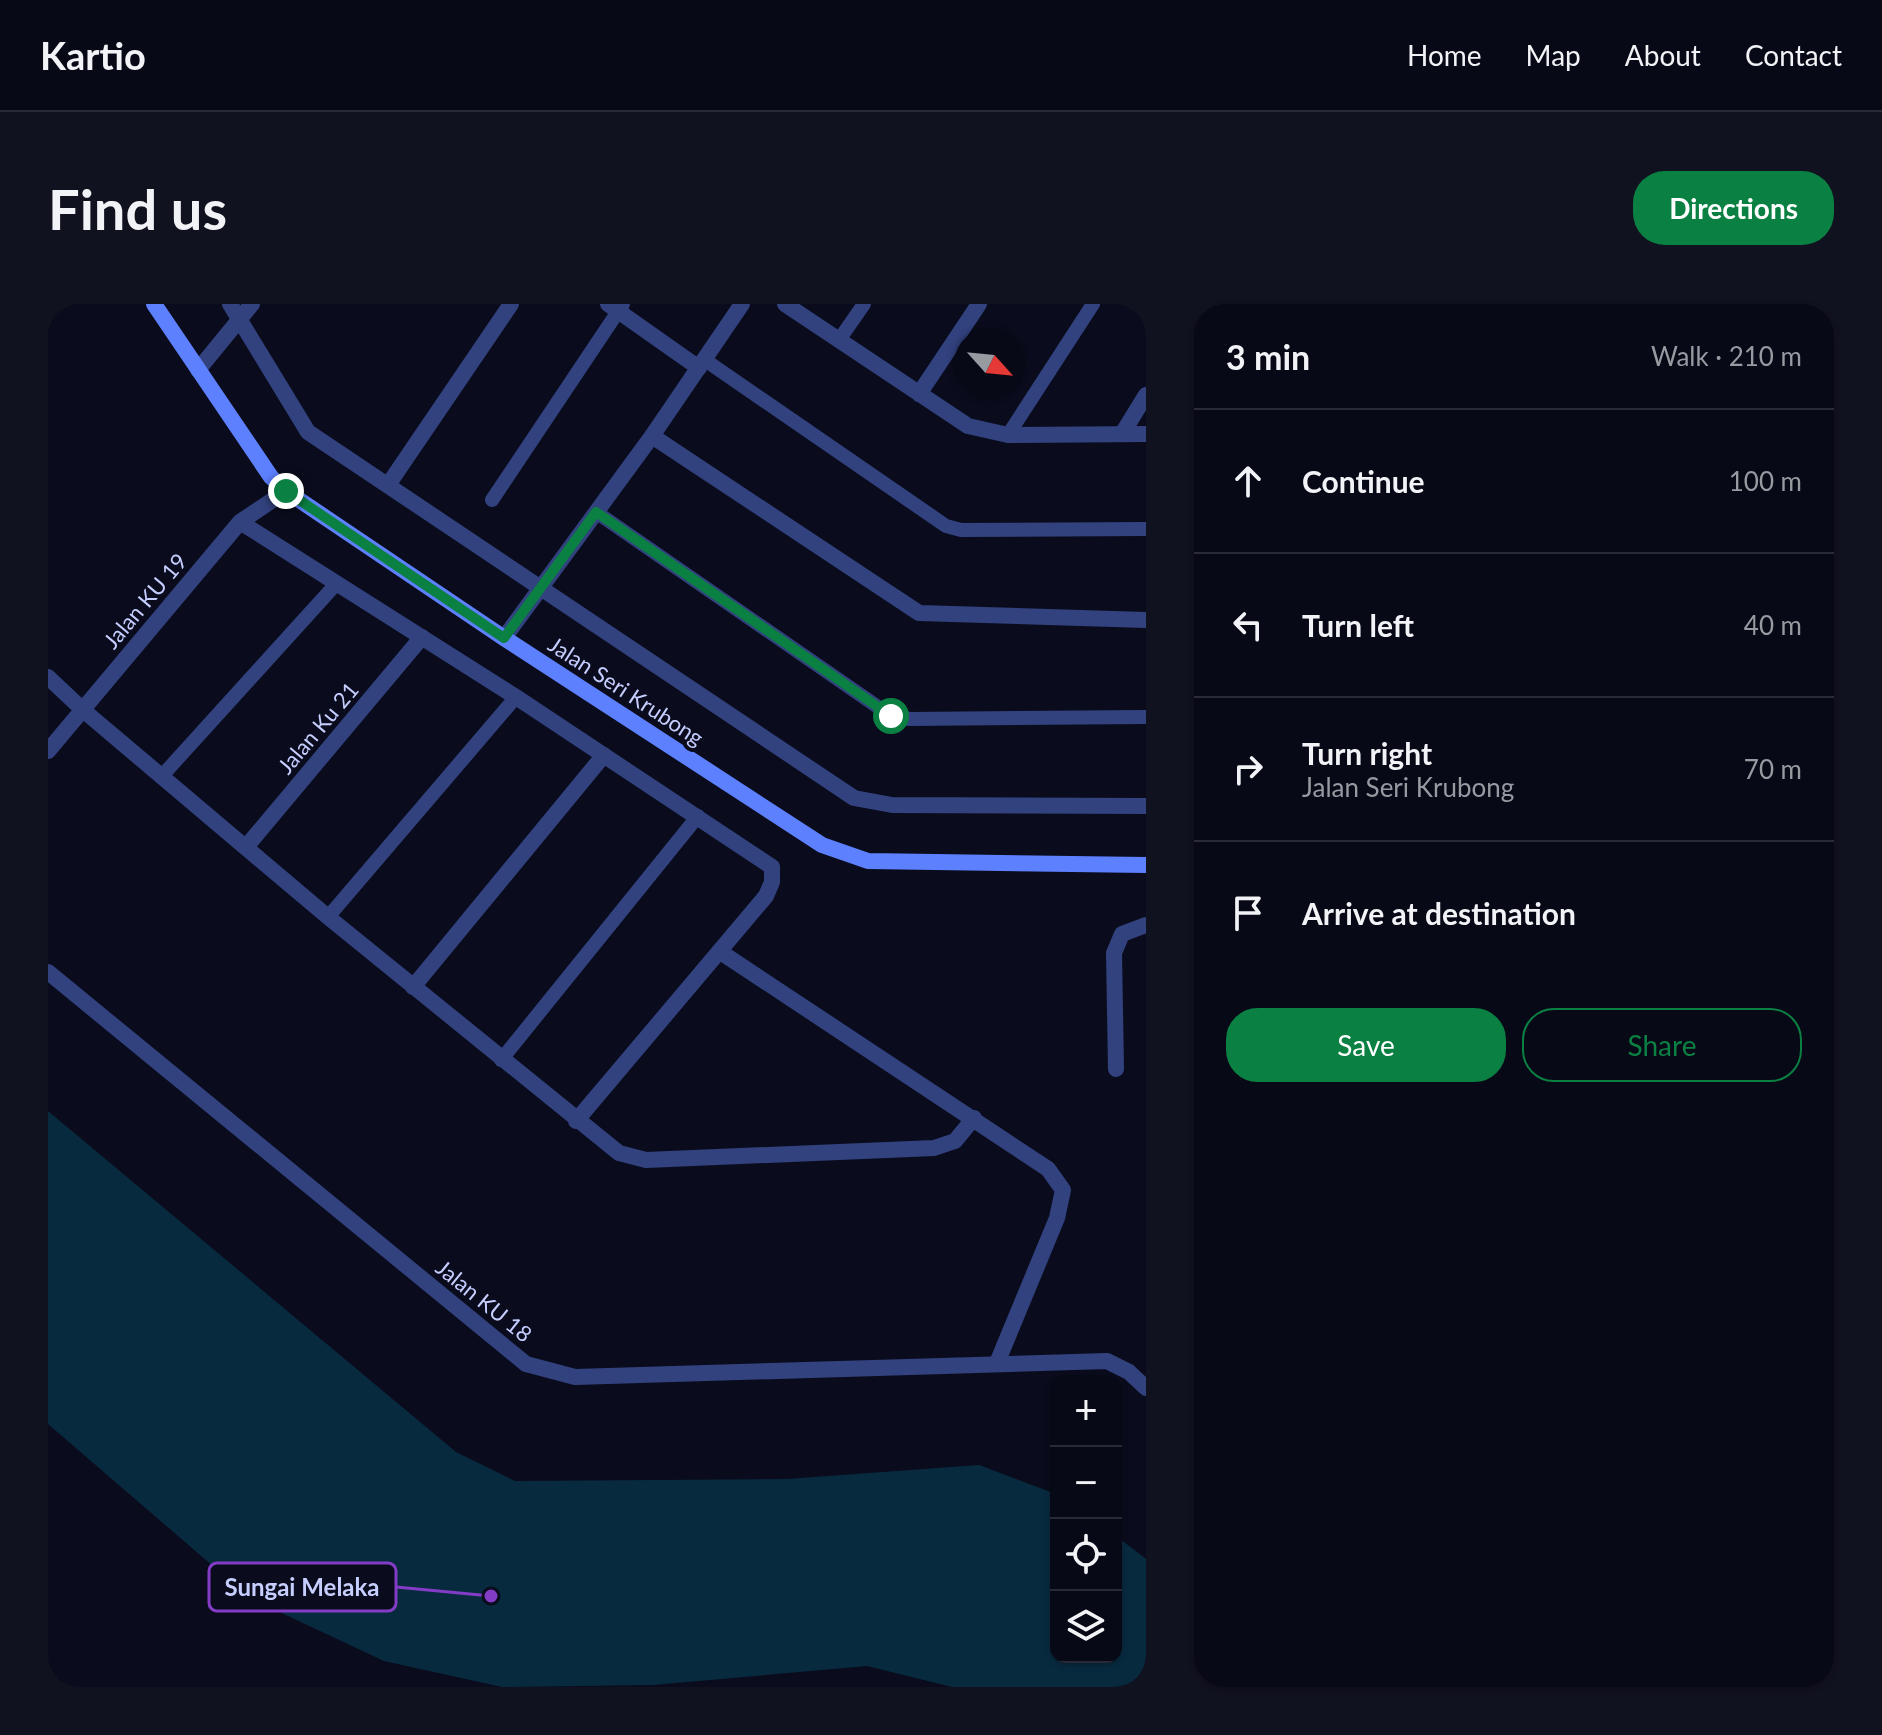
<!DOCTYPE html>
<html lang="en">
<head>
<meta charset="utf-8">
<style>
	body { margin:0; font-family:Lato,sans-serif; background:#11121f; color:#f1f3f6 }
	.controls { position:absolute; right:24px; bottom:24px; display:grid; overflow:hidden; border-radius:16px; box-shadow:0 2px 6px #0004 }
	.controls button { width:72px; height:72px; display:grid; place-items:center; padding:0; border:0; border-bottom:2px solid #292a35; background:#080916; color:#f1f3f6; font:40px sans-serif }
	.compass { position:absolute; left:906px; top:24px; width:72px; height:72px; border-radius:50%; background:#080916; box-shadow:0 2px 6px #0004; rotate:117deg }
	.stop { position:absolute; width:24px; height:24px; margin:-18px; border:6px solid #0b8043; border-radius:50%; background:#fff }
	.stop.end { background:#0b8043; border-color:#fff; box-shadow:0 2px 8px #0008 }
	.list { margin:0; padding:0; list-style:none }
	h2 { display:flex; justify-content:space-between; align-items:center; height:104px; margin:0; padding:0 32px; font-size:34px }
	h2 small { font-size:26px; font-weight:400; color:#989aa1 }
	.list li { display:grid; grid-template-columns:52px 1fr auto; gap:24px; align-items:center; box-sizing:border-box; height:144px; padding:0 32px; border-top:2px solid #292a35 }
	.list b { display:block; font-size:30px; white-space:nowrap }
	.list p { margin:0; font-size:26px; white-space:nowrap; color:#989aa1 }
	.list em { font-size:26px; font-style:normal; color:#989aa1 }
	.actions { display:flex; gap:16px; padding:24px 32px }
	.actions a { flex:1; padding:18px 0; border:2px solid #0b8043; border-radius:32px; text-align:center; font-size:28px; color:#0b8043 }
	.actions .main { background:#0b8043; color:#fff }
	.icon { flex:none; width:44px; height:44px; fill:none; stroke:currentColor; stroke-width:2; stroke-linecap:round; stroke-linejoin:round }
	.map { position:relative; flex:none; width:1098px; height:1383px; overflow:hidden; border-radius:32px }
	header { display:flex; align-items:center; gap:48px; box-sizing:border-box; height:112px; padding:0 40px; background:#080916; border-bottom:2px solid #292a35 }
	header strong { font-size:38px }
	nav { display:flex; gap:44px; margin-inline-start:auto; font-size:28px }
	.intro { display:flex; align-items:center; justify-content:space-between; box-sizing:border-box; height:192px; padding:0 48px }
	h1 { margin:0; font-size:56px }
	.button { padding:20px 36px; border-radius:32px; background:#0b8043; color:#fff; font-size:28px; font-weight:700 }
	main { display:flex; gap:48px; padding:0 48px }
	aside { flex:1; background:#080916; border-radius:32px; box-shadow:0 2px 6px #0004 }
	.map>svg:first-child { display:block }
	.water { fill:#082a3f }
	.lines { fill:none; stroke-linecap:round; stroke-linejoin:round }
	.lane { stroke:#32427f; stroke-width:14 }
	.street { stroke:#32427f; stroke-width:16 }
	.secondary { stroke:#5d80ff; stroke-width:16 }
	.route { stroke:#0b8043; stroke-width:10 }
	.labels { text-anchor:middle; stroke-width:8; stroke-linejoin:round; paint-order:stroke }
	.street-label { font-size:22px; fill:#c6ceff; stroke:#0a0c1d }
	.leader { fill:none; stroke:#823cc5; stroke-width:3 }
	.callout-dot { fill:#823cc5; stroke:#0a0c1d; stroke-width:3 }
	.callout { fill:#0a0c1d; stroke:#823cc5; stroke-width:3 }
	.callout-label { font-size:24px; text-anchor:middle; font-weight:bold; fill:#c6ceff }
</style>
</head>
<body>
<header>
<strong>Kartio</strong>
<nav><a>Home</a><a>Map</a><a>About</a><a>Contact</a></nav>
</header>
<div class="intro"><h1>Find us</h1><a class="button">Directions</a></div>
<main>
<div class="map">
<svg width="1098" height="1383" viewBox="0 0 1098 1383">
	<rect width="100%" height="100%" fill="#0a0c1d"/>
	<path class="water" d="M0 807 408 1148 467 1177 739 1175 931 1161 1008 1190V1353H1068V1232L1098 1255V1383H904L819 1362 605 1381 454 1383 336 1357 202 1294 0 1120Z"/>
	<g class="lines">
		<path class="lane" d="M791 36 816 0
			M657 56 898 222 913 226 1098 225
			M960 131 1045 0
			M444 196 575 0
			M548 208 843 412 862 415 1098 413
			M113 473 289 279
			M280 613 468 393
			M453 756 650 512"/>
		<path class="street" d="M182 0 260 128 806 494 844 501 1098 502
			M560 0 651 64
			M737 0 920 122 960 131 1098 130
			M150 66 204 0
			M871 90 931 0
			M1074 130 1098 91
			M604 132 871 309 1098 316
			M340 181 463 0
			M192 218 468 393 724 563V578L718 592 528 817
			M456 334 604 132 694 0
			M0 373 35 406 280 613 571 849 598 856 886 844 907 837 926 814
			M0 447 192 218 238 187
			M198 543 374 333
			M674 649 1000 865 1015 886 1009 914 949 1059
			M0 668 478 1060 527 1073 1059 1057 1081 1068 1098 1084
			M365 683 556 451
			M1068 765 1066 649 1074 630 1098 621"/>
		<path class="secondary" d="M106 0 223 173 238 187 456 334 774 541 820 557 1098 561"/>
	</g>
	<g class="lines">
		<path class="route" d="M238 187 456 334 548 208 843 412"/>
	</g>
	<g class="labels">
		<g class="street-label">
			<text transform="translate(97 297) rotate(-50)" y="8">Jalan KU 19</text>
			<text transform="translate(578 387) rotate(33)" y="8">Jalan Seri Krubong</text>
			<text transform="translate(270 424) rotate(-50)" y="8">Jalan Ku 21</text>
			<text transform="translate(436 997) rotate(39)" y="8">Jalan KU 18</text>
		</g>
	</g>
	<path class="leader" d="M443 1292L348 1283"/>
	<circle class="callout-dot" cx="443" cy="1292" r="8"/>
	<rect class="callout" x="161" y="1259" width="187" height="48" rx="8"/>
	<g class="callout-label">
		<text x="254" y="1292">Sungai Melaka</text>
	</g>
</svg>
<div class="controls">
<button>+</button>
<button>−</button>
<button><svg class="icon" aria-label="locate" viewBox="0 0 24 24"><circle cx="12" cy="12" r="6"/><path d="M12 2v4M12 18v4M2 12h4M18 12h4"/></svg></button>
<button><svg class="icon" aria-label="layers" viewBox="0 0 24 24"><path d="M12 4l9 5-9 5-9-5zM3 14l9 5 9-5"/></svg></button>
</div>
<svg class="compass" viewBox="-18 -18 36 36"><path d="M0-13l5 13h-10z" fill="#e53935"/><path d="M0 13l5-13h-10z" fill="#989aa1"/></svg>
<div class="stop" style="left:843px;top:412px"></div>
<div class="stop end" style="left:238px;top:187px"></div>
</div>
<aside>
<h2>3 min<small>Walk · 210 m</small></h2>
<ul class="list">
<li><svg class="icon" aria-label="ahead" viewBox="0 0 24 24"><path d="M12 20V5M6 11l6-6 6 6"/></svg><div><b>Continue</b></div><em>100 m</em></li>
<li><svg class="icon" aria-label="left" viewBox="0 0 24 24"><path d="M17 20v-9H6M10 6l-5 5 5 5"/></svg><div><b>Turn left</b></div><em>40 m</em></li>
<li><svg class="icon" aria-label="right" viewBox="0 0 24 24"><path d="M7 20v-9h11M14 6l5 5-5 5"/></svg><div><b>Turn right</b><p>Jalan Seri Krubong</p></div><em>70 m</em></li>
<li><svg class="icon" aria-label="arrive" viewBox="0 0 24 24"><path d="M6 21V4h12l-3 4 3 4H6"/></svg><div><b>Arrive at destination</b></div></li>
</ul>
<div class="actions"><a class="main">Save</a><a>Share</a></div>
</aside>
</main>
</body>
</html>
